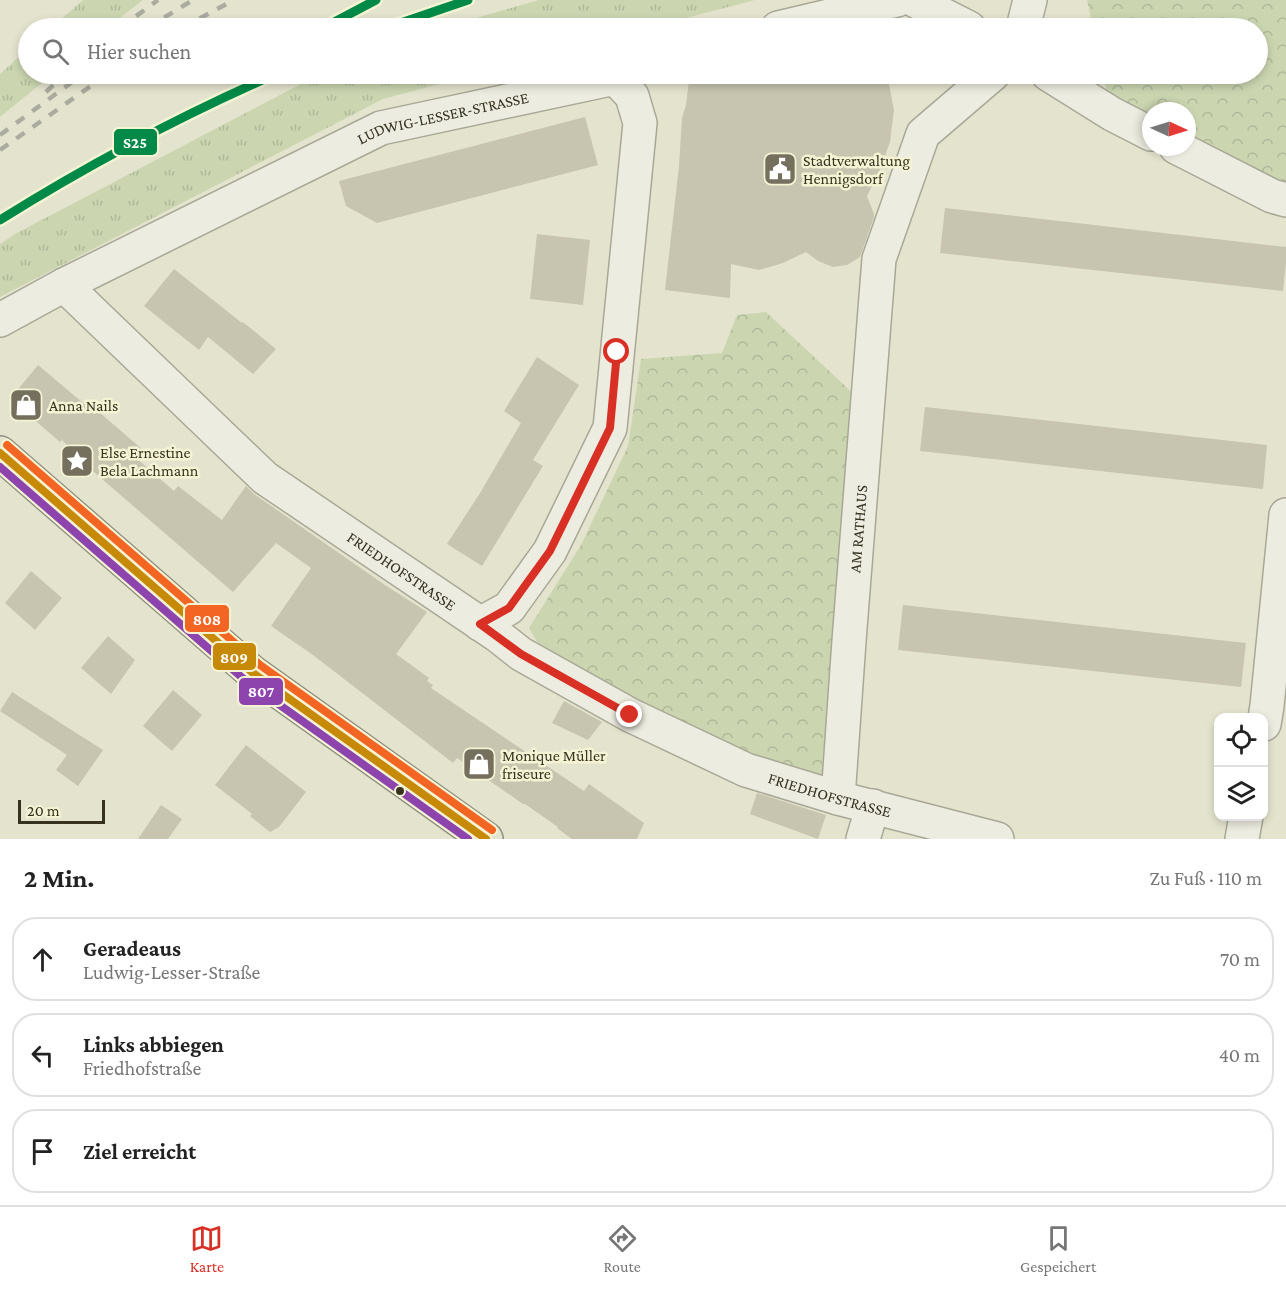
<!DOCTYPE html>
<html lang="de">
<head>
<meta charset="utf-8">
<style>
	body { margin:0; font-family:"Crimson Pro",serif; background:#f2f2f2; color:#222 }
	.controls { position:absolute; right:18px; bottom:18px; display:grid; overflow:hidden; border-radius:12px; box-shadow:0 3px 9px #0003 }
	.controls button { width:54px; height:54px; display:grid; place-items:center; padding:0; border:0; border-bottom:2px solid #e0e0e0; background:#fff; color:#222; font:30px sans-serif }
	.compass { position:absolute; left:1142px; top:102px; width:54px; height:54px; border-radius:50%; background:#fff; box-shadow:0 3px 9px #0003; rotate:94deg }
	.scale { position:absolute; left:18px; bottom:15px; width:87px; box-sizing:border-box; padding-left:6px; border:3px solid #373220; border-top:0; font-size:16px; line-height:21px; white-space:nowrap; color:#373220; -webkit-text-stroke:4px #f4f4d5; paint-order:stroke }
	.stop { position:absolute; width:18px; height:18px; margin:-14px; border:4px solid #d93025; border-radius:50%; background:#fff }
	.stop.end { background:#d93025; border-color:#fff; box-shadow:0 2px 6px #0008 }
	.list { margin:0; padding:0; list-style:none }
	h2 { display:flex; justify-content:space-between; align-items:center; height:78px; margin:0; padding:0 24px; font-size:26px }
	h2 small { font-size:20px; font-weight:400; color:#767676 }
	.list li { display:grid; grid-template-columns:39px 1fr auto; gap:18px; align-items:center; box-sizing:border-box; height:84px; margin:0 12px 12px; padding:0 12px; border:2px solid #e0e0e0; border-radius:24px }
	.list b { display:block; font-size:22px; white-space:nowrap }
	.list p { margin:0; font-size:20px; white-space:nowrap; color:#767676 }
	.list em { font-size:20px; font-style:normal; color:#767676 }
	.icon { flex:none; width:33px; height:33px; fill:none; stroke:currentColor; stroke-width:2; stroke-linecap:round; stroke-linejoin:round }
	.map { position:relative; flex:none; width:1286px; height:839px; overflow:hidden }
	.search { position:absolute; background:#fff; box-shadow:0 3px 9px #0003; left:18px; right:18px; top:18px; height:66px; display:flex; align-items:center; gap:15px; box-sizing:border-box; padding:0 21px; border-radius:33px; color:#767676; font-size:22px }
	.sheet { height:366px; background:#fff }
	nav { display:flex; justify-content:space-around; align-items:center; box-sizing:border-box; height:84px; border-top:2px solid #e0e0e0; background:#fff; font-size:16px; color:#767676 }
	nav a { display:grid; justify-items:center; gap:3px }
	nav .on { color:#d93025 }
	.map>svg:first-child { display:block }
	.grass { fill:url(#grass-tufts) }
	.park { fill:url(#park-crowns) }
	.building { fill:#c7c4af }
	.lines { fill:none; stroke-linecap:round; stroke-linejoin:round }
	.minor-casing { stroke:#a9a897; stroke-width:36 }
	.major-casing { stroke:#8f8d7e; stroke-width:36 }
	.minor { stroke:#ecece0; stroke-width:33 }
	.major { stroke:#e3e3d1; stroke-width:33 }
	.rail { stroke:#ababa0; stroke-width:4.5; stroke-dasharray:10 10; stroke-linecap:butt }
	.bus-1-casing { stroke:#f4f4d5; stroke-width:12 }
	.bus-2-casing { stroke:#f4f4d5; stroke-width:12 }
	.bus-3-casing { stroke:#f4f4d5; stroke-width:12 }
	.bus-1 { stroke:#c78908; stroke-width:8 }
	.bus-2 { stroke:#8e44ad; stroke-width:8 }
	.bus-3 { stroke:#f26522; stroke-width:8 }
	.rail-1-casing { stroke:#f4f4d5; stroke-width:14 }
	.rail-1 { stroke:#018a47; stroke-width:9 }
	.route { stroke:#d93025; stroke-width:8 }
	.bus-dot { fill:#373220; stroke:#f4f4d5; stroke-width:2 }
	.labels { text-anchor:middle; stroke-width:5; stroke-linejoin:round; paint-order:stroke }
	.street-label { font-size:16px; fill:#373220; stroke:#f4f4d5 }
	.poi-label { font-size:16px; fill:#373220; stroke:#f4f4d5; text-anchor:start }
	.line-badge { stroke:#f4f4d5; stroke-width:2 }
	.badge-label { font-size:16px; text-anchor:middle; font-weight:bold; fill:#fff }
</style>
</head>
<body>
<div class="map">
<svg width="1286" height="839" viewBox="0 0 1286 839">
	<defs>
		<pattern id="grass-tufts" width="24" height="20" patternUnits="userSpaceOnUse" patternTransform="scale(1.5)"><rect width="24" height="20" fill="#cbd6b1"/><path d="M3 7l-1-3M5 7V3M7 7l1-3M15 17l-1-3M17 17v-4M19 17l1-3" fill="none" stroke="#afb898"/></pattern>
		<pattern id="park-crowns" width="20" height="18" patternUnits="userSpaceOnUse" patternTransform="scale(1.5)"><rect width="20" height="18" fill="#cbd6b1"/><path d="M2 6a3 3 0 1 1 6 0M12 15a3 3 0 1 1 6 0" fill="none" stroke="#afb898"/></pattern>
	</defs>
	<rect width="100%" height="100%" fill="#e4e4ce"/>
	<path class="grass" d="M83 0H143L107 28H51Z
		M539 0H755L648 28H446L486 15Z
		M28 49V74H53L0 117V74Z
		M320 74H477L383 99 0 297V244L15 234Z"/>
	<path class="park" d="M1087 0H1286V191L1187 146V111H1151V127L1110 106 1103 74H1258V28H1093Z
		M766 312 856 396 821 782 685 732 548 660 529 628 581 545 628 446 641 359 722 353 737 315Z"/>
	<path class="building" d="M703 74H887L894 110 890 142 879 172 867 196 874 214V217L860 257 847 265 833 267 818 261 806 252 783 263 759 270 731 264 730 298 665 290 679 166 682 118 686 105 689 80H698Z
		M585 117 598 165 377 223 346 206 339 181Z
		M945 208 1286 247V262L1283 291 940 253Z
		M537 234 590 240 583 305 530 299Z
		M174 269 242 323 243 322 276 349 253 374 208 337 199 350 144 306Z
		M537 357 579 385 533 460 543 466 482 566 447 544 480 493 521 423 504 411Z
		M38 365 89 408 92 406 142 449 135 457 174 491 178 486 222 520 246 486 254 494 385 585 427 612 396 654 429 678 427 681 433 685 431 688 468 713 584 791 589 784 644 823 637 839H572L557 828 558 827 525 804H523L457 758 453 763 313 655 271 626 311 568 276 543 233 592 95 473 62 440 60 442 10 399Z
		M925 407 1267 445 1263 489 920 451Z
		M31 571 62 598 35 630 5 603Z
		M903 605 1246 643 1241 687 898 650Z
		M108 636 135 660 111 694 81 668Z
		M173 690 202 715 172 751 143 726Z
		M12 692 103 750 78 786 56 770 67 755 0 711Z
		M564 701 602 722 588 740 552 723Z
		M246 745 306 792 279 827 270 832 250 816 252 814 215 785Z
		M757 793 826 815 818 839 750 814Z
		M161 805 182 819 168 839H138Z"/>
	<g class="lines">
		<defs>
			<g id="minor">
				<path d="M914 0 969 28"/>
				<path d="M778 28 897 0"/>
				<path d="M1023 28 1030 0"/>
				<path d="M1048 74 1112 114 1151 134"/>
				<path d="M1176 147 1272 196 1286 200"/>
				<path id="s1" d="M64 285 265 478 497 635 521 654 630 715 746 770 838 798 997 839"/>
				<path id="s2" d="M0 320 64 285 381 128 615 78 625 74"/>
				<path d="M480 624 509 608 550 551 610 428 640 123 632 96 615 78"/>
				<path d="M1264 724 1267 706 1286 515"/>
				<path id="s3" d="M838 798 849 641 879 259 923 134 993 74"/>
				<path d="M863 839 873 806"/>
				<path d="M1242 839 1246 816"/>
			</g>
			<path id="major" d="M0 453 253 673 486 839"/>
		</defs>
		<use href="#minor" class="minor-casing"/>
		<use href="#major" class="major-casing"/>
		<use href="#minor" class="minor"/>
		<use href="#major" class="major"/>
		<path class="rail" d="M120 28 158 0
			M147 28 193 0
			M182 28 234 0
			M46 92 65 74
			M0 135 83 74
			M0 150 108 74"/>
		<defs>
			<path id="bus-1" d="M0 453 253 673 486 839"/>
			<path id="bus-2" d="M0 467 246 681 468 839"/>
			<path id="bus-3" d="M7 445 260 665 492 830"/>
		</defs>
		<use href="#bus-1" class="bus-1-casing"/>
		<use href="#bus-2" class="bus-2-casing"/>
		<use href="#bus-3" class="bus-3-casing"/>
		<use href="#bus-1" class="bus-1"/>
		<use href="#bus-2" class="bus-2"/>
		<use href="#bus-3" class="bus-3"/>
		<defs>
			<path id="rail-1" d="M323 28 376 0
				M386 28 468 0
				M0 220C88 165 180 116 276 74"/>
		</defs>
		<use href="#rail-1" class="rail-1-casing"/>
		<use href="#rail-1" class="rail-1"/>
	</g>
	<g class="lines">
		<path class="route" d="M617 352 610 428 550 551 509 608 480 624 521 654 630 715"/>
	</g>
	<defs>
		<symbol id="civic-square" viewBox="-11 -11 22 22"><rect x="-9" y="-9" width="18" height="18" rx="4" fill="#74705d" stroke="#f4f4d5"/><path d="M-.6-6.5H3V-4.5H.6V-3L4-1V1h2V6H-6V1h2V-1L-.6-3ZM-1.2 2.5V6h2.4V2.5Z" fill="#fff"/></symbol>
		<symbol id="shop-square" viewBox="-11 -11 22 22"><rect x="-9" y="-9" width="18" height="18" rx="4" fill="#74705d" stroke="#f4f4d5"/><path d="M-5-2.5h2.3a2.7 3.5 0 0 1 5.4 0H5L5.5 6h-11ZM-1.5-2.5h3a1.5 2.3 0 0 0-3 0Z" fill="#fff"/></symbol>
		<symbol id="sight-square" viewBox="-11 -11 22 22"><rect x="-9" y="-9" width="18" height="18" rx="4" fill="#74705d" stroke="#f4f4d5"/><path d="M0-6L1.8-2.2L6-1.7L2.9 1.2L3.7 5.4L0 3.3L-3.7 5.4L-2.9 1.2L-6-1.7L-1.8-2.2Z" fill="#fff"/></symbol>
	</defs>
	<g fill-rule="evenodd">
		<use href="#civic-square" x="761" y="150" width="38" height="38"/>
		<use href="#shop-square" x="7" y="386" width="38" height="38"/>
		<use href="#sight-square" x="58" y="442" width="38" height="38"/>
		<use href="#shop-square" x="460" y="745" width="38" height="38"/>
	</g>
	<circle class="bus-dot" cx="400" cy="791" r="5"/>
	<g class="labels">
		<g class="street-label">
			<text dy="6" stroke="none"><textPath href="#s2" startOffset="489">LUDWIG-LESSER-STRASSE</textPath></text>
			<text dy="6" stroke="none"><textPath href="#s3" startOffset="270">AM RATHAUS</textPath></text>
			<text dy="6" stroke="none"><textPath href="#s1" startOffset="444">FRIEDHOFSTRASSE</textPath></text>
			<text dy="6" stroke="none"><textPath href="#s1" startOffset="930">FRIEDHOFSTRASSE</textPath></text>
		</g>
		<g class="poi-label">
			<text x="803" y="166">Stadtverwaltung<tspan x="803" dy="18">Hennigsdorf</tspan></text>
			<text x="49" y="411">Anna Nails</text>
			<text x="100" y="458">Else Ernestine<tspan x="100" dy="18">Bela Lachmann</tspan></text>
			<text x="502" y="761">Monique Müller<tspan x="502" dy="18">friseure</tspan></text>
		</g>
	</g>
	<g class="line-badge">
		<rect x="113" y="128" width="45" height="28" rx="6" fill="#018a47"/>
		<rect x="184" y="604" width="46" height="29" rx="6" fill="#f26522"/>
		<rect x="212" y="642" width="45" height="29" rx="6" fill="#c78908"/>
		<rect x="238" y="677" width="46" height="29" rx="6" fill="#8e44ad"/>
	</g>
	<g class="badge-label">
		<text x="135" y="148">S25</text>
		<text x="207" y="625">808</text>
		<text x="234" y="663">809</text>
		<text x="261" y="697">807</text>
	</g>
</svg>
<div class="controls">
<button><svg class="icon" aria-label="locate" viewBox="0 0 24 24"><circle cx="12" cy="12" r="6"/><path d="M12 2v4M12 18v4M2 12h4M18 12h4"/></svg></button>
<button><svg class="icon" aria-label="layers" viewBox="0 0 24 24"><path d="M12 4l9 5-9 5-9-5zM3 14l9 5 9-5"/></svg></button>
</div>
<svg class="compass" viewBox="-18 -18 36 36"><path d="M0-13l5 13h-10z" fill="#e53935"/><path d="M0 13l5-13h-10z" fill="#767676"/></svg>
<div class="scale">20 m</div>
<div class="stop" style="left:617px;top:352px"></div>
<div class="stop end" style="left:630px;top:715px"></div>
<div class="search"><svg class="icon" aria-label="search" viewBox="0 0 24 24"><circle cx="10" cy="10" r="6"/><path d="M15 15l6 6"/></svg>Hier suchen</div>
</div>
<section class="sheet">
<h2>2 Min.<small>Zu Fuß · 110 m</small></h2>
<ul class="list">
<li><svg class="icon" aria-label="ahead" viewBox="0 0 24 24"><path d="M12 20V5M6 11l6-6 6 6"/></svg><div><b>Geradeaus</b><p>Ludwig-Lesser-Straße</p></div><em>70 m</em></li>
<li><svg class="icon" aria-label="left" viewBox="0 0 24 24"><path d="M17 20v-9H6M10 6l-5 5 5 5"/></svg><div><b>Links abbiegen</b><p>Friedhofstraße</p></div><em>40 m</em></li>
<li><svg class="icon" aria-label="arrive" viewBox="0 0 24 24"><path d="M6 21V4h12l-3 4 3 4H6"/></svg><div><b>Ziel erreicht</b></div></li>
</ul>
</section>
<nav>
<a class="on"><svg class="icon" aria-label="map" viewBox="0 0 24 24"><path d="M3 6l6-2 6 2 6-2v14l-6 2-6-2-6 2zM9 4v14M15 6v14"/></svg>Karte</a>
<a><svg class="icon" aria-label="directions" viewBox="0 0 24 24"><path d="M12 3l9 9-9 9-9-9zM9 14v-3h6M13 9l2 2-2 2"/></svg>Route</a>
<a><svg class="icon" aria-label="saved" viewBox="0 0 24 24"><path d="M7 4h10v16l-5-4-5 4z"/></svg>Gespeichert</a>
</nav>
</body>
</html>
